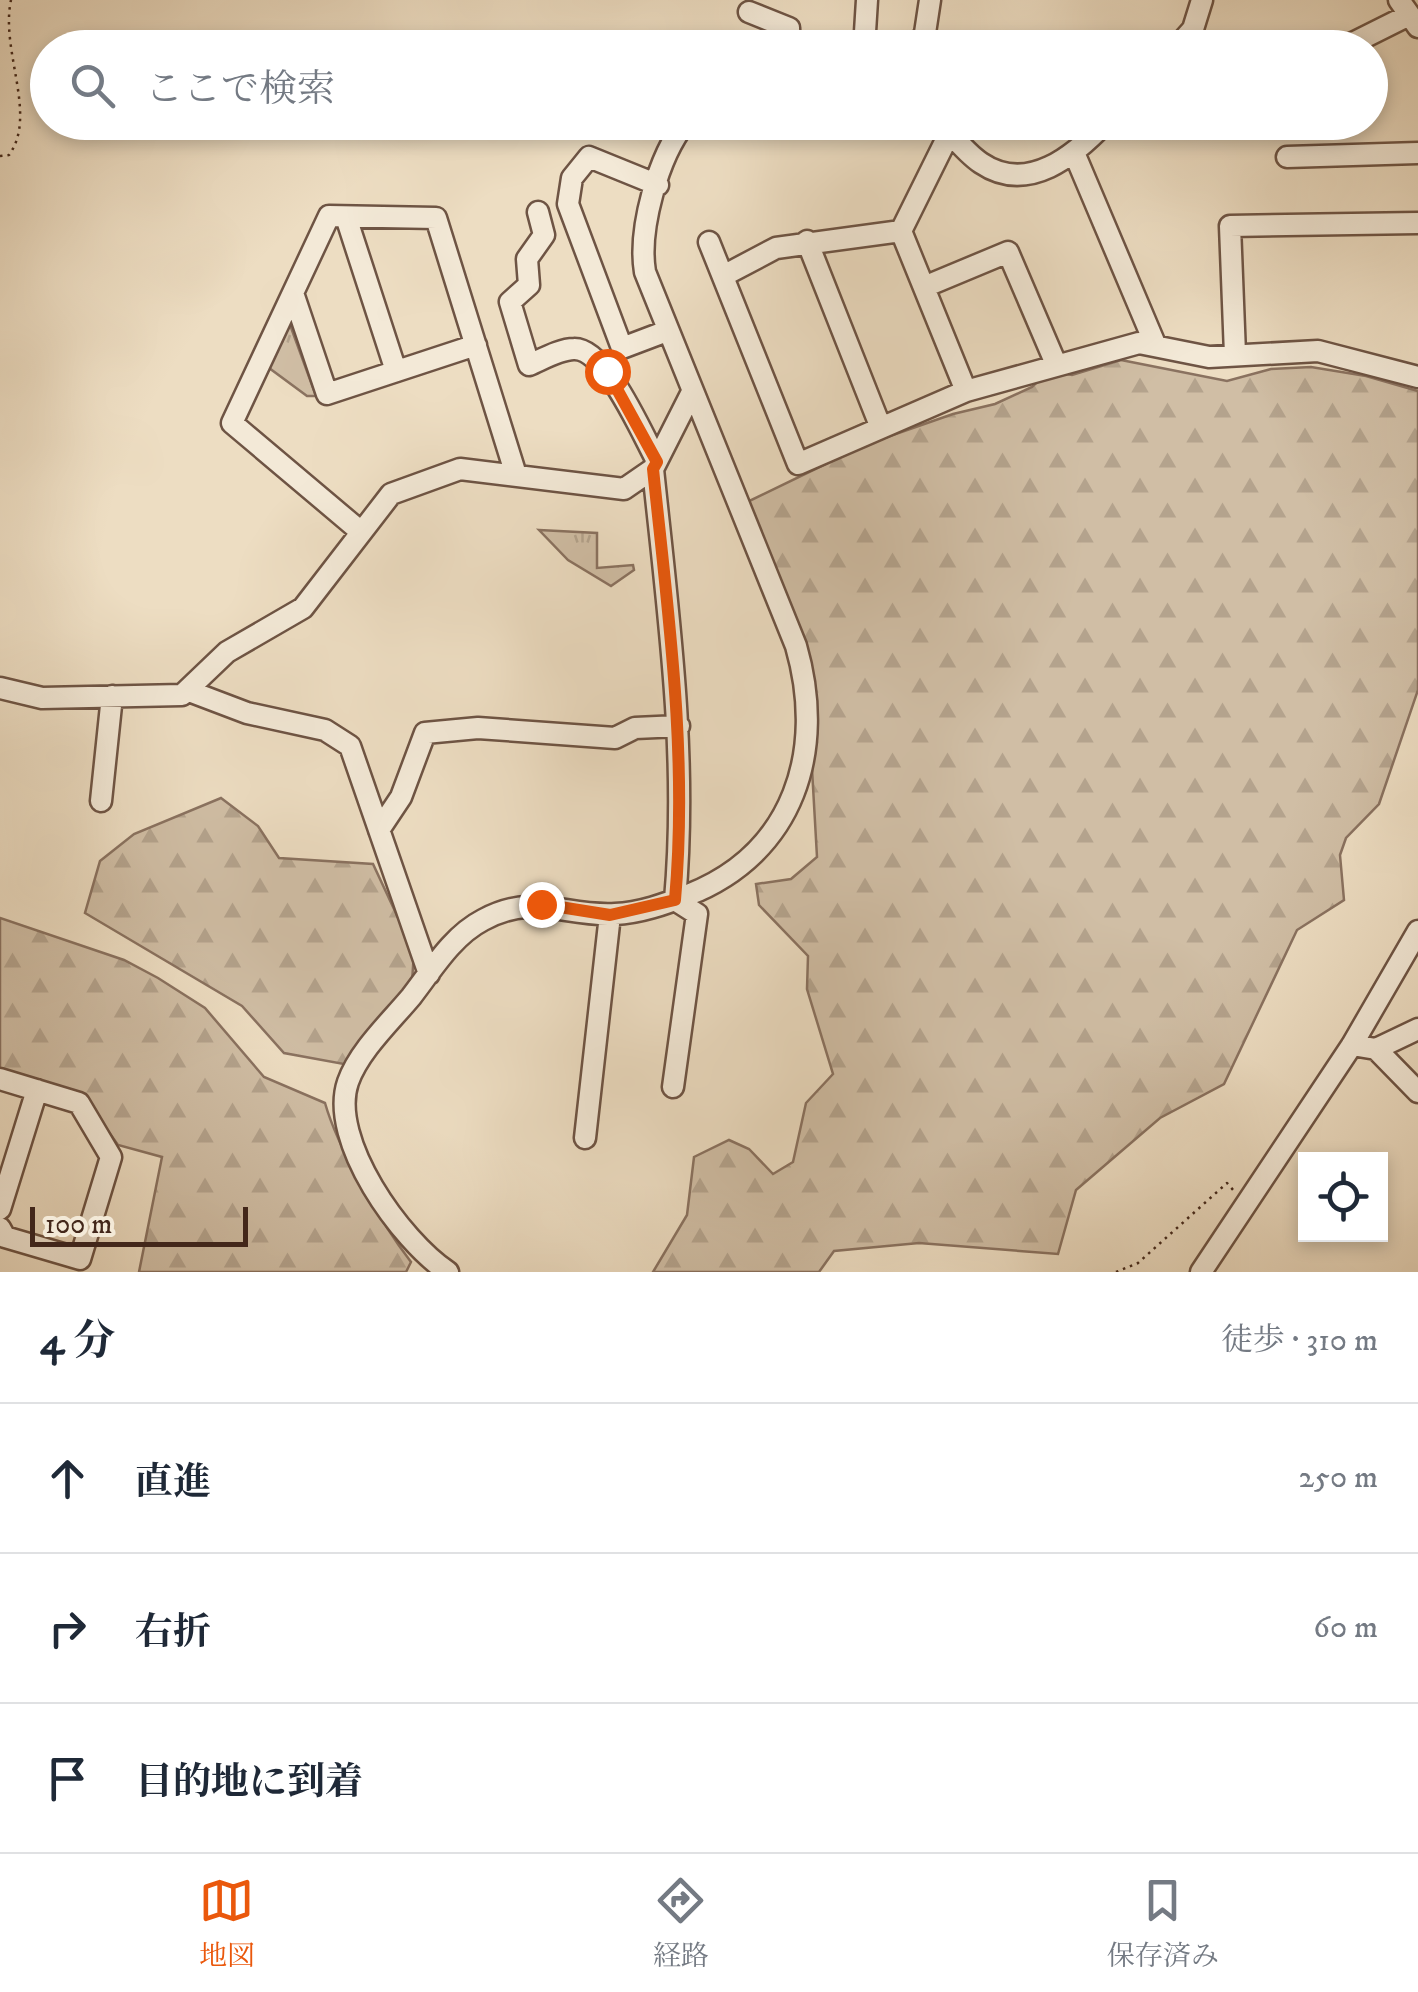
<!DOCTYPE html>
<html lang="ja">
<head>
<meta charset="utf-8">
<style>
	body { margin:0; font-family:"IM FELL DW Pica","Noto Serif JP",serif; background:#f2f2f3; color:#1f2937 }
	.controls { position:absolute; right:30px; bottom:30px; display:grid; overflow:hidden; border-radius:0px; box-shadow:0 5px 15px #0003 }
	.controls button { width:90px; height:90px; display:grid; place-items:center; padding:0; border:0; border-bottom:2px solid #e0e1e3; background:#fff; color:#1f2937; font:50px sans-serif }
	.scale { position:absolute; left:30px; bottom:25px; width:218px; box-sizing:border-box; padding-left:10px; border:5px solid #43271a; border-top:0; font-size:28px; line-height:35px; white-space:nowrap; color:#43271a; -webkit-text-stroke:8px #f3e9d7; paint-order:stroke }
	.stop { position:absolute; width:30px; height:30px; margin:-22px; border:8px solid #ea580c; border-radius:50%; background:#fff }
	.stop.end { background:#ea580c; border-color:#fff; box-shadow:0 2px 10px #0008 }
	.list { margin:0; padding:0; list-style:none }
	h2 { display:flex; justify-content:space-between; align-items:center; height:130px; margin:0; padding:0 40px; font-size:42px }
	h2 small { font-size:32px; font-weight:400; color:#747a83 }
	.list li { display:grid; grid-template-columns:65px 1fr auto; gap:30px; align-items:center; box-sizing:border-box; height:150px; padding:0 40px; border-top:2px solid #e0e1e3 }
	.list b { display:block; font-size:38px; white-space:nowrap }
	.list em { font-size:32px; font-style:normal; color:#747a83 }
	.icon { flex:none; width:55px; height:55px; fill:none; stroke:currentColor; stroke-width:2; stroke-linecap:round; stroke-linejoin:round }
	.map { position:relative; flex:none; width:1418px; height:1272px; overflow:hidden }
	.search { position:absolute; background:#fff; box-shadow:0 5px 15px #0003; left:30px; right:30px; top:30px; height:110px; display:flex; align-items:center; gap:25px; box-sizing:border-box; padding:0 35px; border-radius:55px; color:#747a83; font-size:38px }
	.sheet { height:580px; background:#fff }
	nav { display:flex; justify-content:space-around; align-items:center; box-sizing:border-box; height:140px; border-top:2px solid #e0e1e3; background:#fff; font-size:28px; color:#747a83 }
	nav a { display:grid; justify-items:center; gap:5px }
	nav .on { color:#ea580c }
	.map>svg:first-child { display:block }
	.forest { fill:url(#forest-firs); stroke:#8a7260; stroke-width:2.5 }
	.park { fill:url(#park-tufts); stroke:#8a7260; stroke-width:2.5 }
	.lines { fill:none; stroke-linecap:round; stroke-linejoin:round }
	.minor-casing { stroke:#6e5444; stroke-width:25 }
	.path { stroke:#43271a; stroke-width:2.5; stroke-dasharray:2.5 5; stroke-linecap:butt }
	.minor { stroke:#f3e9d7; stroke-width:20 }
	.route { stroke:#ea580c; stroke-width:12 }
</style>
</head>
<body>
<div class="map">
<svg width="1418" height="1272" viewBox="0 0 1418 1272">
	<defs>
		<pattern id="forest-firs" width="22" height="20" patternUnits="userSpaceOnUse" patternTransform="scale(2.5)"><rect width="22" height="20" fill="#d0bea5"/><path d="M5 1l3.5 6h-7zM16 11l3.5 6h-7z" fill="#b4a38d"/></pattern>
		<pattern id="park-tufts" width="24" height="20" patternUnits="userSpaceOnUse" patternTransform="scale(2.5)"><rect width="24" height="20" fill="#d0bea5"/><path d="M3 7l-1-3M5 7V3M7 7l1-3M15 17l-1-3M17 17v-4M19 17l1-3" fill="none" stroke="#b4a38d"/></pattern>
	</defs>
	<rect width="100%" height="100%" fill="#edddc2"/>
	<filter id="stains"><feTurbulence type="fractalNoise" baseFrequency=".002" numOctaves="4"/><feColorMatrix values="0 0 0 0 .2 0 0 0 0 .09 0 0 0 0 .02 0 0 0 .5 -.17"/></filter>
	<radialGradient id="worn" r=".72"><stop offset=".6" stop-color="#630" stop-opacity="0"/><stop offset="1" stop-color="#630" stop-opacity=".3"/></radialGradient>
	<path class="forest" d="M1121 360 1227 381 1271 369 1311 367 1366 376 1418 391V690L1379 804 1346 838 1340 855 1344 900 1297 930 1224 1084 1160 1118 1076 1190 1058 1254 919 1243 834 1251 819 1272H653L687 1215 694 1157 729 1140 749 1149 773 1174 793 1162 806 1103 833 1074 807 989 808 956 759 905 756 884 791 879 817 857 809 716 741 505 867 444 953 414 995 404 1032 387 1049 371 1072 375Z
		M221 798 258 826 279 858 373 864 414 952 412 982 349 1065 284 1053 242 1006 85 913 100 861 134 834Z
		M0 918 124 960 158 978 205 1008 264 1077 325 1103C338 1149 381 1223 411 1262L406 1272H139L162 1157 118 1145 81 1093 0 1068Z"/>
	<path class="park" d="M285 311 316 396H307L261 362Z
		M539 530 597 533V568L633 565 634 570 611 586 568 560Z"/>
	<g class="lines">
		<defs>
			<path id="minor" d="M1399 0 1418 27
				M749 12 789 28 790 48
				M864 48 867 0
				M917 48 925 33 930 0
				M1176 48 1193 29 1202 0
				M1343 48 1409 15
				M942 124C954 137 966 153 981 163 1028 195 1075 155 1106 122
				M950 132 901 231 966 391
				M1075 155 1155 344
				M1287 157 1418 153
				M658 185 589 157 572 178 568 204 622 348 667 331
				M538 212 544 235 527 259 529 285 510 302 529 365C543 359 560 349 574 349 606 348 643 436 657 461
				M346 217 396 371
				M807 241 881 428
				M709 242 798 464 966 391 1139 343 1209 357 1318 351 1418 377
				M723 276 776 248 901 231
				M924 287 1008 252 1056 364
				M293 293 327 394 476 345
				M1235 354 1230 226 1418 223
				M653 469C668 613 688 755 675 900L697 914 673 1087
				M360 531 232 423 329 216 436 218 516 475
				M0 688 42 698 182 695 227 652 303 608 391 494 460 469 624 489 653 469 692 392
				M189 691 247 713 325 730 350 746 429 974
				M101 801 112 696
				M379 830 401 797 425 733 478 728 615 738 635 728 679 726
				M1352 1045 1376 1049 1418 1029
				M1376 1049 1418 1092
				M0 1079 79 1103 111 1157 80 1259 5 1237 0 1228
				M585 1138 610 915
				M0 1209 37 1090
				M448 1272C401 1241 328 1140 348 1082 359 1051 390 1022 411 997 432 970 452 936 483 920 535 892 564 917 615 914 640 913 665 904 688 895 795 853 826 750 796 646L645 272C638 230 658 156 686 122
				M1201 1272 1352 1045 1418 931"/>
		</defs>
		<use href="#minor" class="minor-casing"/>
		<path class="path" d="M0 156 9 155C38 115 0 51 11 0
			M1116 1272 1138 1263 1227 1183 1234 1191"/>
		<use href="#minor" class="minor"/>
	</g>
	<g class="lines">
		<path class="route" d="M541 904 610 915 675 900C688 755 668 613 653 469L657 462 607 371"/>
	</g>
	<rect width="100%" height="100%" filter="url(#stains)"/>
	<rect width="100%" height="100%" fill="url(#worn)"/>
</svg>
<div class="controls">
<button><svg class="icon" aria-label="locate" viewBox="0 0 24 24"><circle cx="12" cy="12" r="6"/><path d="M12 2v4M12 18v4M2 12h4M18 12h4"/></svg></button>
</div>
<div class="scale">100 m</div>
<div class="stop" style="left:607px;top:371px"></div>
<div class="stop end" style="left:541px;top:904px"></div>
<div class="search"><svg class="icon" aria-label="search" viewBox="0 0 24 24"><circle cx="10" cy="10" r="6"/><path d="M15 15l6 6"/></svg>ここで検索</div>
</div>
<section class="sheet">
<h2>4 分<small>徒歩 · 310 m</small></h2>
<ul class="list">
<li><svg class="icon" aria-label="ahead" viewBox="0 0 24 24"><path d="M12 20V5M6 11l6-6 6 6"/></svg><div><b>直進</b></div><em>250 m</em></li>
<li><svg class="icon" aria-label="right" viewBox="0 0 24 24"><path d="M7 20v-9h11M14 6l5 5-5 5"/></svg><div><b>右折</b></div><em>60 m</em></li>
<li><svg class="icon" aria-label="arrive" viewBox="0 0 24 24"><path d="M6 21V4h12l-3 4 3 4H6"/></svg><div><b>目的地に到着</b></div></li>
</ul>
</section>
<nav>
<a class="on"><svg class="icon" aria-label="map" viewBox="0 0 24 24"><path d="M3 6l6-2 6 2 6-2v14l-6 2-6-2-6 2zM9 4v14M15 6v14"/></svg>地図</a>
<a><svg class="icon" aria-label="directions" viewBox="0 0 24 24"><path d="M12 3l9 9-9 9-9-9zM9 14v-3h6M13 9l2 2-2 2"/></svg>経路</a>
<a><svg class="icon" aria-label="saved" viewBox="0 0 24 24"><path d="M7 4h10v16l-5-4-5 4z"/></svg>保存済み</a>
</nav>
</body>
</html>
